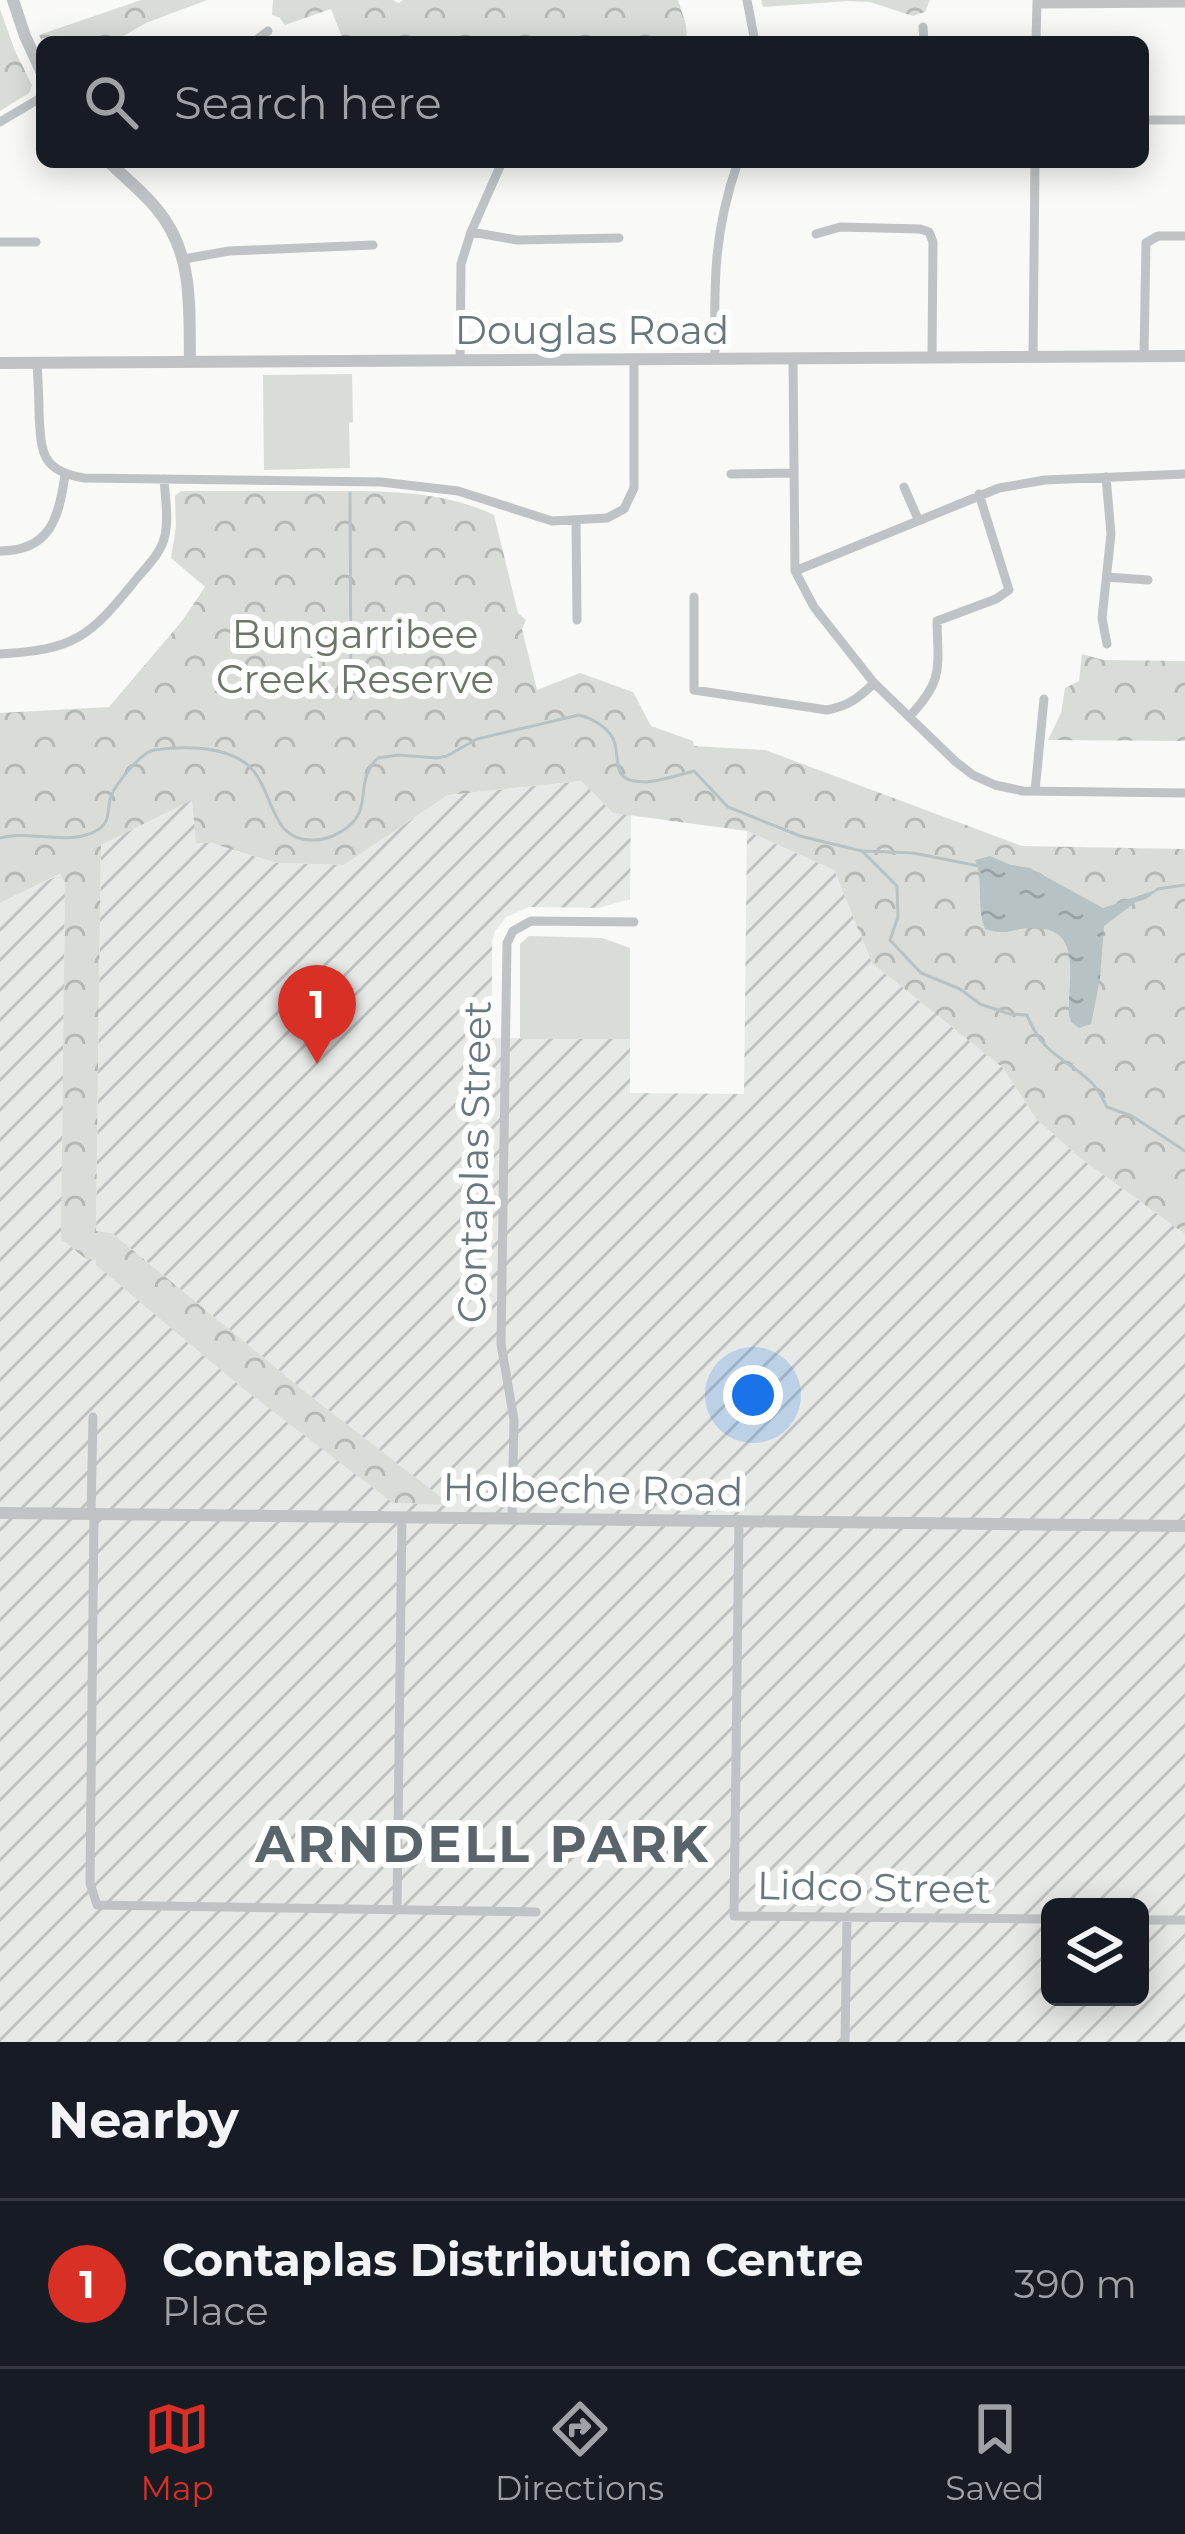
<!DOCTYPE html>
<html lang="en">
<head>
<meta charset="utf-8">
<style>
	body { margin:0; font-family:Montserrat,sans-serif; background:#242831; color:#f1f3f6 }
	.controls { position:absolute; right:36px; bottom:36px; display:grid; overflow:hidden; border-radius:18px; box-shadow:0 6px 30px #0003 }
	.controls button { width:108px; height:108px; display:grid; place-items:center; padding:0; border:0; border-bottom:3px solid #363941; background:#171b24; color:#f1f3f6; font:60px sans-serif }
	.you { position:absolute; left:753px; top:1395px; width:42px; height:42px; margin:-30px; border:9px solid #fff; border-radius:50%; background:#1a73e8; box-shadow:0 0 0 18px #1a73e833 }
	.badge { display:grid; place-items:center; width:78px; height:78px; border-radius:50%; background:#d93025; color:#fff; font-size:39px; font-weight:700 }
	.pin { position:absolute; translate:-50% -99px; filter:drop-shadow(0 3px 6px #0008) }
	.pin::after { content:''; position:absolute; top:63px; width:42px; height:36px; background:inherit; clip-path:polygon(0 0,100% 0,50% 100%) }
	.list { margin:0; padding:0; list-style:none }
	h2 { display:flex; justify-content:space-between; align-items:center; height:156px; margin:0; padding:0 48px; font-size:51px }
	h2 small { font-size:39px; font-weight:400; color:#9ea1a6 }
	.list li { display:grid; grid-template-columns:78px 1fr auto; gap:36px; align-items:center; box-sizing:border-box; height:168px; padding:0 48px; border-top:3px solid #363941 }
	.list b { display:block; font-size:45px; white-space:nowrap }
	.list p { margin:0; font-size:39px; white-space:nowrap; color:#9ea1a6 }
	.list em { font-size:39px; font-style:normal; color:#9ea1a6 }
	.icon { flex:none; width:66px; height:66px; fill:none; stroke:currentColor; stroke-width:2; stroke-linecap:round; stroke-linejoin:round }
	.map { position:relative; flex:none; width:1185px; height:2042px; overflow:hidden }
	.search { position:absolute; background:#171b24; box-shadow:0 6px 30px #0003; left:36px; right:36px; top:36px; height:132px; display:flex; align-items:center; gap:30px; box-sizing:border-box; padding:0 42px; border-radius:18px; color:#9ea1a6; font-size:45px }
	.sheet { height:324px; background:#171b24 }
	nav { display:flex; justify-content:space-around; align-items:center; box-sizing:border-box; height:168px; border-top:3px solid #363941; background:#171b24; font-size:33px; color:#9ea1a6 }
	nav a { display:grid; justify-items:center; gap:6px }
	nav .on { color:#d93025 }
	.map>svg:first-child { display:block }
	.industrial { fill:url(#industrial-furrows); fill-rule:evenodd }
	.green { fill:#daddd7 }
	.forest { fill:url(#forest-crowns) }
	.water { fill:url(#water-ripples) }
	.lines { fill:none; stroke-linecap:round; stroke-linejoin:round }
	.stream { stroke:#b7c2c5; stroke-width:3 }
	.minor { stroke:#bfc3c6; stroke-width:9 }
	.tertiary { stroke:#bfc3c6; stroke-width:12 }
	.labels { text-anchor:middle; stroke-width:12; stroke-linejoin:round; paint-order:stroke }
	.street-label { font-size:39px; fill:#67777e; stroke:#fff }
	.park-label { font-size:39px; fill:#6b7766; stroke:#fff }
	.district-label { font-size:51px; font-weight:bold; letter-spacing:3px; fill:#59656a; stroke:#fff }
</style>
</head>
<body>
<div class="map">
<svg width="1185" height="2042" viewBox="0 0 1185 2042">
	<defs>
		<pattern id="industrial-furrows" width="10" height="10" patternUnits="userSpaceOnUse" patternTransform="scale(3)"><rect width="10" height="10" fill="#e7e9e7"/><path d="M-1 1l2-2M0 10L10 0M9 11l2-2" fill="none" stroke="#bfc2c0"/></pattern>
		<pattern id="forest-crowns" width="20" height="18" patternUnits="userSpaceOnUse" patternTransform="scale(3)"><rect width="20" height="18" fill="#daddd7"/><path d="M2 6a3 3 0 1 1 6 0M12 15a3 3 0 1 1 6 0" fill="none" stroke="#b5b8b4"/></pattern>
		<pattern id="water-ripples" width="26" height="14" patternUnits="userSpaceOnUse" patternTransform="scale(3)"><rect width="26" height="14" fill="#b7c2c5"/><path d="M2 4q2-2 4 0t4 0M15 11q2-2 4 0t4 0" fill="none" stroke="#99a2a5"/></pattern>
	</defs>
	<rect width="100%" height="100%" fill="#f9f9f7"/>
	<path class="industrial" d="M581 781 613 813 631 814 630 899 599 908 529 907 506 917 495 931 492 941V1038L630 1039V1093L744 1094 747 831 834 870 872 963 1003 1068 1036 1119 1080 1158 1185 1234V2042H0V903L61 874 65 883 62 1239 96 1259 193 1347 393 1503 448 1504 313 1398 112 1233 96 1232 101 845 193 799 196 843H211L277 863 344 865 448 795ZM1050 1907H1140V1997H1050Z"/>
	<path class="green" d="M352 374 353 422 349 423 350 468 264 470 263 375Z
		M529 936 602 938 630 948V1039H520V944Z"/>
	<path class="forest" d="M141 0H207L146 23 113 42H42L39 35Z
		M273 0H393L399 3 403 0H678L686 25 687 42H344L331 9 285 25 280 18 272 15Z
		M761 0H930L925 12 913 16 870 2 848 1 763 7Z
		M0 9 15 51 32 85 29 93 0 111Z
		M181 491C224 491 268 491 311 491 371 491 438 488 494 515L518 613 526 620 522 629 537 690 580 673 633 692 651 726 693 741 694 746 765 750 1022 846 1185 849V1234L1080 1158 1036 1119 1003 1068 872 963 834 870 747 831 613 813 581 781 448 795 344 865 277 863 211 843H196L192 800 101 845 96 1231 112 1233 313 1398 451 1505 393 1503 241 1387 96 1265V1260L86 1259 61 1239 65 883 60 874 0 903V713L109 707 182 621 205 587 171 558 176 527 175 496Z
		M1082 654 1103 660 1185 661V741L1048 740 1061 713 1065 688 1079 681Z"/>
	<path class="water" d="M990 856 1011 865 1030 868 1103 908 1161 888 1146 899 1136 902 1104 926 1100 979 1091 1024 1079 1028 1071 1022 1069 1015C1067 979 1085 925 1030 928 1009 929 1009 936 985 929 976 906 984 880 975 860Z"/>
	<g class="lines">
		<path class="stream" d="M350 493 351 699
			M0 838C30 829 71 848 99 829 111 821 107 808 111 796 116 784 141 752 154 750 183 746 227 745 250 767 274 791 270 839 310 840 325 841 341 834 352 823 371 804 355 779 378 758L398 755 437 758 447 756 477 739 579 715C593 719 611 728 615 744 620 766 612 782 646 782 661 781 679 775 694 771L728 807 800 836 862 851 897 886 898 917 890 940 921 973 960 989 980 1004 1010 1014 1027 1015C1043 1055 1062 1056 1090 1081 1098 1088 1102 1098 1107 1107L1132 1116 1185 1151
			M864 851 913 853 979 866
			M1157 889 1185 885"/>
		<path class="minor" d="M747 0 755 42
			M1037 4 1185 3
			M923 27 924 42
			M254 42 268 31
			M1036 42 1037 0
			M1143 120H1185
			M0 122 42 97
			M471 232 517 240 619 238
			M816 234 840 227 920 229 929 232 933 242 932 358
			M0 242H36
			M184 259 229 251 373 245
			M1144 356 1146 243 1158 236H1185
			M1033 357 1035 162
			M715 358C714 286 713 232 738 162
			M793 358 795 571 814 607 874 683 956 762 973 775 995 785 1023 791 1185 793
			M460 361 461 264 471 232 502 162
			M37 362C38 379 39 396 39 413 41 452 41 471 84 478L381 482 458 491 552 521 607 518 624 509 634 488V359
			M731 474 793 473
			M1106 477 1111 534 1102 618 1107 644
			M904 487 918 519
			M576 521 577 620
			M0 551C50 551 59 518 65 475
			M795 571 999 488 1045 480 1185 474
			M1107 577 1148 580
			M694 597V690L827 710C848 706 859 698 874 683
			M0 654C73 650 89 638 134 582 145 568 162 553 165 535 169 518 165 496 164 479
			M909 717C944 680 938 669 937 621L996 599 1009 590 979 494
			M1035 791 1044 699
			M91 1513 93 1417
			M94 1513 90 1883 97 1905 536 1912
			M512 1518 514 1420 501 1344 507 943 513 931 531 921 634 922
			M739 1520 734 1916 1050 1919
			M397 1909 402 1517
			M1140 1920H1185
			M845 2042 847 1917"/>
		<path class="tertiary" d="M13 0 25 36 42 73
			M109 162C124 177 142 191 156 208 194 252 189 307 190 361
			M0 363 1185 356
			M0 1513 1185 1526"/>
	</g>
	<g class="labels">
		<g class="street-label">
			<text x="592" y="344">Douglas Road</text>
			<text transform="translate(474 1162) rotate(-89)" y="14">Contaplas Street</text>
			<text transform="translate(593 1489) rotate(1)" y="14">Holbeche Road</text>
			<text transform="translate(874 1887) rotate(1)" y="14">Lidco Street</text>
		</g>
		<g class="park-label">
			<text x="355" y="648">Bungarribee<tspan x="355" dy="45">Creek Reserve</tspan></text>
		</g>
		<g class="district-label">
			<text x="483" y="1862">ARNDELL PARK</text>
		</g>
	</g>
</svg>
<div class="controls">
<button><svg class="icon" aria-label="layers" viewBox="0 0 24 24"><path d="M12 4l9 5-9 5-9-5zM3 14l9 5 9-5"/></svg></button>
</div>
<div class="you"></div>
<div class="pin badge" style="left:317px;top:1064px">1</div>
<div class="search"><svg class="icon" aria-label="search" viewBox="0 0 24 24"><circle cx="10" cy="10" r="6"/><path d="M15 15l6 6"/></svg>Search here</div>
</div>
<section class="sheet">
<h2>Nearby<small></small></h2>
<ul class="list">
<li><span class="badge">1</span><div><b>Contaplas Distribution Centre</b><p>Place</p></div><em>390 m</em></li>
</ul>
</section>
<nav>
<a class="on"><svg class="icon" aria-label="map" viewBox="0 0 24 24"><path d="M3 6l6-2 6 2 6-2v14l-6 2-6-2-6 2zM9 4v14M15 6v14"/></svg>Map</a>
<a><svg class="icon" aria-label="directions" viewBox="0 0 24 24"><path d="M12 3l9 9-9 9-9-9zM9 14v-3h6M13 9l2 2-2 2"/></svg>Directions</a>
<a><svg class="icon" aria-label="saved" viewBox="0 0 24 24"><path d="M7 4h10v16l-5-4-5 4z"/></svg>Saved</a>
</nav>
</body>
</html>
